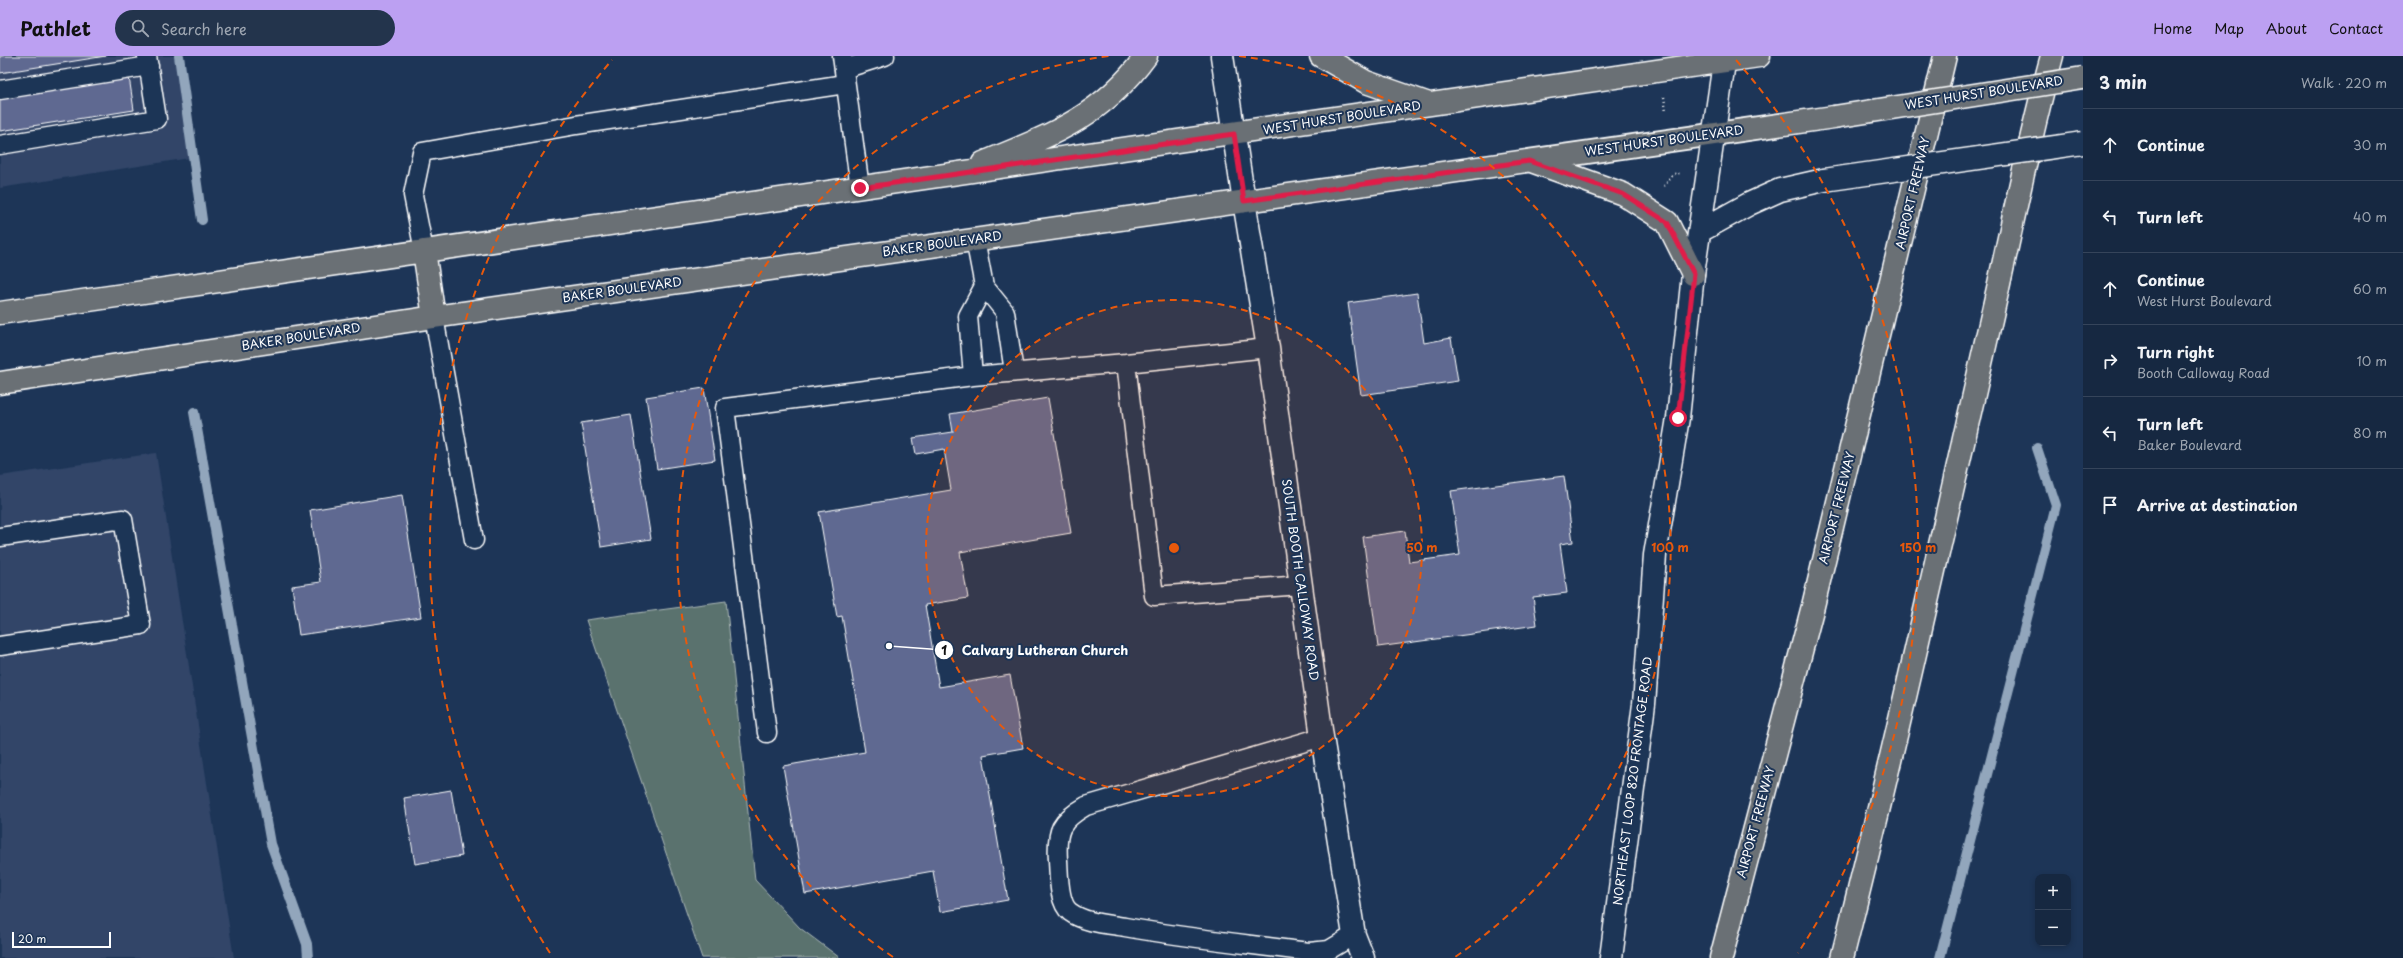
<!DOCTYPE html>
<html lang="en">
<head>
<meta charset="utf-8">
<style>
	body { margin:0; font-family:"Playpen Sans",sans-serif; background:#23344c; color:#f1f3f6 }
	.controls { position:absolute; right:12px; bottom:12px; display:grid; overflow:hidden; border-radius:8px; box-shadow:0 2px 6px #0003 }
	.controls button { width:36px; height:36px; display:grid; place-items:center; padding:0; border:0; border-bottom:1px solid #35445a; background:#162841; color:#f1f3f6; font:20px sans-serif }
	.scale { position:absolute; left:12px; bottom:10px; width:99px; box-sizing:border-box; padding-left:4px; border:2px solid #fff; border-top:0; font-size:11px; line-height:14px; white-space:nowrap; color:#fff; -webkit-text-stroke:3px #1d3557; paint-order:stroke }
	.stop { position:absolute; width:12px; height:12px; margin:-9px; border:3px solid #e11d48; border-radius:50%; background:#fff }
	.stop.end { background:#e11d48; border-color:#fff; box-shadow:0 1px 4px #0008 }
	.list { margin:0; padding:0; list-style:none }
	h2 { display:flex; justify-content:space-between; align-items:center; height:52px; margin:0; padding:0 16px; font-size:17px }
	h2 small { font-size:13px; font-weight:400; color:#9ea6b1 }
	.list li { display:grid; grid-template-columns:26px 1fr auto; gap:12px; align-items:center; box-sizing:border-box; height:72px; padding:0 16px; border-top:1px solid #35445a }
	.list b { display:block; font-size:15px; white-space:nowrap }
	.list p { margin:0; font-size:13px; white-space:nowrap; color:#9ea6b1 }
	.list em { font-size:13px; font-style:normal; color:#9ea6b1 }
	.icon { flex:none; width:22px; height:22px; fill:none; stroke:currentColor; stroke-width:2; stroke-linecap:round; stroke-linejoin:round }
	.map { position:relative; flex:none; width:2083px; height:902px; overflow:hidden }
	header { display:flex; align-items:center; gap:24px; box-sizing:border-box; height:56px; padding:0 20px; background:#bca0f2; color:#111 }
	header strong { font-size:19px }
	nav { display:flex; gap:22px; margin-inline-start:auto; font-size:14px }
	.search { width:280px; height:36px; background:#23344c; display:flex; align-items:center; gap:10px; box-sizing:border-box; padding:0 14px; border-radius:22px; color:#9ea6b1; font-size:15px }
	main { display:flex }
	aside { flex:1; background:#162841 }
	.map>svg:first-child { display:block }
	.built { fill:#304568 }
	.green { fill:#5a726e; stroke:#acb8b6 }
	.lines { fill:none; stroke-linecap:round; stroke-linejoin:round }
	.stream { stroke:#92a6bc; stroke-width:10 }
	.building { fill:#5e6991; stroke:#fff }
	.lane-casing { stroke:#fff; stroke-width:21 }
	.street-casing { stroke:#fff; stroke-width:25 }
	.secondary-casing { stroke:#fff; stroke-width:25 }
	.primary-casing { stroke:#fff; stroke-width:25 }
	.highway-casing { stroke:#fff; stroke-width:25 }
	.path { stroke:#fff; stroke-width:2.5; stroke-dasharray:1 3; stroke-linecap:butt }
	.lane { stroke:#1d3557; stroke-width:18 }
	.street { stroke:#1d3557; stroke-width:22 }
	.secondary { stroke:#1d3557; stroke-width:22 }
	.primary { stroke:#6a7074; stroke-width:22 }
	.highway { stroke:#6a7074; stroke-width:22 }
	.secondary-bridge-casing { stroke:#fff; stroke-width:25; stroke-linecap:butt }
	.primary-bridge-casing { stroke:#fff; stroke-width:25; stroke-linecap:butt }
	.secondary-bridge { stroke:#1d3557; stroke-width:22 }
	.primary-bridge { stroke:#6a7074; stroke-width:22 }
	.route { stroke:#e11d48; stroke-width:5 }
	.ring { fill:none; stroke:#e8590c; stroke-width:2; stroke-dasharray:7 5 }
	.labels { text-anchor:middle; stroke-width:4; stroke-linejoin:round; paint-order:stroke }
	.street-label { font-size:12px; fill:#fff; stroke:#1d3557 }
	.centre { fill:#e8590c; stroke:#1d3557; stroke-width:2 }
	.ring-label { font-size:12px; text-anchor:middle; font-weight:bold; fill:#e8590c; stroke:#1d3557; stroke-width:4; stroke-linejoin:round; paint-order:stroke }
	.leader { fill:none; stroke:#fff; stroke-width:1.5 }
	.callout-dot { fill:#fff; stroke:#1d3557; stroke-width:1.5 }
	.mark-label { font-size:12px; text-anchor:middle; font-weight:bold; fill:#111 }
	.callout-label { font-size:13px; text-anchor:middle; font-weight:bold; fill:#fff; stroke:#1d3557; stroke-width:4; stroke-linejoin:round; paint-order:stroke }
</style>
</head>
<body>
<header>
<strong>Pathlet</strong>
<div class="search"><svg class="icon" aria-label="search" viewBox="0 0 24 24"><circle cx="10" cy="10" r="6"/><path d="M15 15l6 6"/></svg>Search here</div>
<nav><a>Home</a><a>Map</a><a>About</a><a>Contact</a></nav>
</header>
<main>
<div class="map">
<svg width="2083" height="902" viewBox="0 0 2083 902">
	<rect width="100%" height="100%" fill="#1d3557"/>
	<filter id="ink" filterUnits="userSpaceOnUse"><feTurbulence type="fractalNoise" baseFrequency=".025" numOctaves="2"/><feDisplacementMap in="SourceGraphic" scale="8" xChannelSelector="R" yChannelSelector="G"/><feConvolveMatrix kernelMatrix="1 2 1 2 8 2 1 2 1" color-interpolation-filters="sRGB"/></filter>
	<g filter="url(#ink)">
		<path class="built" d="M0 0H180L196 101 0 132Z
			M156 397 234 902H0V420Z"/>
		<path class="green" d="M726 545 755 824 800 872 840 902H702L586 564Z"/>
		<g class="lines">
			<path class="stream" d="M179 0 202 164
				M194 356 271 788 307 888 308 902
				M1940 902 2056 449 2037 392"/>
		</g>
		<path class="building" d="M0 0H106L0 17Z
			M129 21 134 54 0 75V42Z
			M1417 237 1424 287 1451 282 1458 325 1361 339 1348 247Z
			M704 332 715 404 657 413 646 341Z
			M1048 342 1071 477 960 496 968 542 925 549 939 631 1010 619 1023 692 983 699 1008 844 940 856 933 815 805 838 783 710 865 696 842 560 837 561 819 456 951 434 944 393 916 398 913 382 953 376 950 358Z
			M631 359 651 483 601 491 581 367Z
			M1564 420 1573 486 1560 488 1567 537 1533 541 1537 569 1378 591 1363 481 1405 475 1409 506 1460 499 1451 435Z
			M402 439 421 561 299 579 292 530 321 526 310 454Z
			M451 734 462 800 415 808 404 742Z"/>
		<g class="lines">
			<defs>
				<path id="lane" d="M842 0 860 132
					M844 13 885 0
					M0 34 149 10
					M0 89 157 63 147 0
					M975 183 984 230 1005 256 1014 316
					M424 195 413 139 422 96 576 69 845 28
					M434 261 474 484
					M1268 292 1126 307 1154 540 1301 529
					M973 320 968 260 984 230
					M0 481 123 463 141 569 0 590
					M767 677 725 352 973 320 1126 307
					M1322 681 1086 750C1060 765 1056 774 1058 804 1059 818 1058 847 1070 856 1085 867 1107 868 1125 871 1186 882 1248 888 1309 896L1329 894 1354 879"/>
				<path id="street" d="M1244 145 1268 292 1322 681 1354 879 1363 902"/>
				<path id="secondary" d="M1222 0 1244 145
					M1700 175 1749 148 1780 134 1824 124
					M1611 902 1644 648 1655 499 1678 362 1693 218 1725 0"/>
				<path id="primary" d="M1321 0 1366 26 1429 48
					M1534 106 1623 138 1667 166 1693 218
					M983 107C1049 80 1102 61 1146 0
					M424 195 434 261
					M0 257 1759 0
					M0 327 434 261 1834 61"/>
				<path id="highway" d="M1721 902 1813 550 1945 0
					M1842 902C1894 696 1940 488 1987 281 2009 187 2026 93 2052 0"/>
			</defs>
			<use href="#lane" class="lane-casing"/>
			<use href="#street" class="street-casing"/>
			<use href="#secondary" class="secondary-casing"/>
			<use href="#primary" class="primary-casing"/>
			<use href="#highway" class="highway-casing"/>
			<path class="path" d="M1664 41 1666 56
				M1664 130 1674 118 1680 117"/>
			<use href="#lane" class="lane"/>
			<use href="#street" class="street"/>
			<use href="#secondary" class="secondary"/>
			<use href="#primary" class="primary"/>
			<use href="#highway" class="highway"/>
			<defs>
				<path id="secondary-bridge" d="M1824 124 2083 87"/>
				<path id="primary-bridge" d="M1834 61 2083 22"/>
			</defs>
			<use href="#secondary-bridge" class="secondary-bridge-casing"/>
			<use href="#primary-bridge" class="primary-bridge-casing"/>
			<use href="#secondary-bridge" class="secondary-bridge"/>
			<use href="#primary-bridge" class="primary-bridge"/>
		</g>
	</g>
	<g class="lines" filter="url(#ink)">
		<path class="route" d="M860 132 1234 78 1244 145 1529 105 1623 138 1667 166 1694 218 1678 362"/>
	</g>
	<circle cx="1174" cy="492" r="248" fill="#e8590c" fill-opacity=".12"/>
	<g class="ring">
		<circle cx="1174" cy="492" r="248"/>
		<path d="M893 901A496 496 0 0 1 1109 0M1239 0A496 496 0 0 1 1455 901"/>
		<path d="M550 897A744 744 0 0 1 612 4M1736 4A744 744 0 0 1 1798 897"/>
	</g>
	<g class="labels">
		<g class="street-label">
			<text transform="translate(1984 37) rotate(-9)" y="4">WEST HURST BOULEVARD</text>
			<text transform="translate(1342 62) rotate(-9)" y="4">WEST HURST BOULEVARD</text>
			<text transform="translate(1664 85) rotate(-8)" y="4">WEST HURST BOULEVARD</text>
			<text transform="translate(1913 137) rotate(-77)" y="4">AIRPORT FREEWAY</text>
			<text transform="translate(942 188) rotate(-8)" y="4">BAKER BOULEVARD</text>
			<text transform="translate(622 234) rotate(-8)" y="4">BAKER BOULEVARD</text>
			<text transform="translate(301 281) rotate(-9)" y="4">BAKER BOULEVARD</text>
			<text transform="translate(1837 452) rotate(-76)" y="4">AIRPORT FREEWAY</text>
			<text transform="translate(1300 524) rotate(82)" y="4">SOUTH BOOTH CALLOWAY ROAD</text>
			<text transform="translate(1633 725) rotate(-83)" y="4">NORTHEAST LOOP 820 FRONTAGE ROAD</text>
			<text transform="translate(1756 766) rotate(-75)" y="4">AIRPORT FREEWAY</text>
		</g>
	</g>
	<circle cx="1174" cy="492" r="6" class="centre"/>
	<g class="ring-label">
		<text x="1422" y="496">50 m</text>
		<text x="1670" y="496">100 m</text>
		<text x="1918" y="496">150 m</text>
	</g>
	<path class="leader" d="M889 590L944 594"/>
	<g class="callout-dot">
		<circle cx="889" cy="590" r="4"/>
		<circle cx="944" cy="594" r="10"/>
	</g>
	<g class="mark-label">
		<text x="944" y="599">1</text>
	</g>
	<g class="callout-label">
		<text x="1045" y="599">Calvary Lutheran Church</text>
	</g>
</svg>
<div class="controls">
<button>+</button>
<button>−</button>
</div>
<div class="scale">20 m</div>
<div class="stop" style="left:1678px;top:362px"></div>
<div class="stop end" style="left:860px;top:132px"></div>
</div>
<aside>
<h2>3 min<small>Walk · 220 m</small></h2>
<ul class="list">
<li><svg class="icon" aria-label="ahead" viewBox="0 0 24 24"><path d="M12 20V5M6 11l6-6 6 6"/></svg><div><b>Continue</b></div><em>30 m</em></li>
<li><svg class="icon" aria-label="left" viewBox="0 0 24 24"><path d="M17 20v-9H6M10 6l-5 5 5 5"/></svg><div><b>Turn left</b></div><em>40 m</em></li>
<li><svg class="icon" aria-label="ahead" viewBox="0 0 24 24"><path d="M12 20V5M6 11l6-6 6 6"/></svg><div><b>Continue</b><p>West Hurst Boulevard</p></div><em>60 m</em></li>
<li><svg class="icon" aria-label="right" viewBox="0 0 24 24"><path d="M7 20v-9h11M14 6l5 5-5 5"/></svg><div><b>Turn right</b><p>Booth Calloway Road</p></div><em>10 m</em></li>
<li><svg class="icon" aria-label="left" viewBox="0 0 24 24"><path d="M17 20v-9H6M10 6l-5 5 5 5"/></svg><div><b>Turn left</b><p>Baker Boulevard</p></div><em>80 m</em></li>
<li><svg class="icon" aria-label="arrive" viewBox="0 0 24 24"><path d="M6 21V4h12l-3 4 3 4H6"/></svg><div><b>Arrive at destination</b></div></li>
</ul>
</aside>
</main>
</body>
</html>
